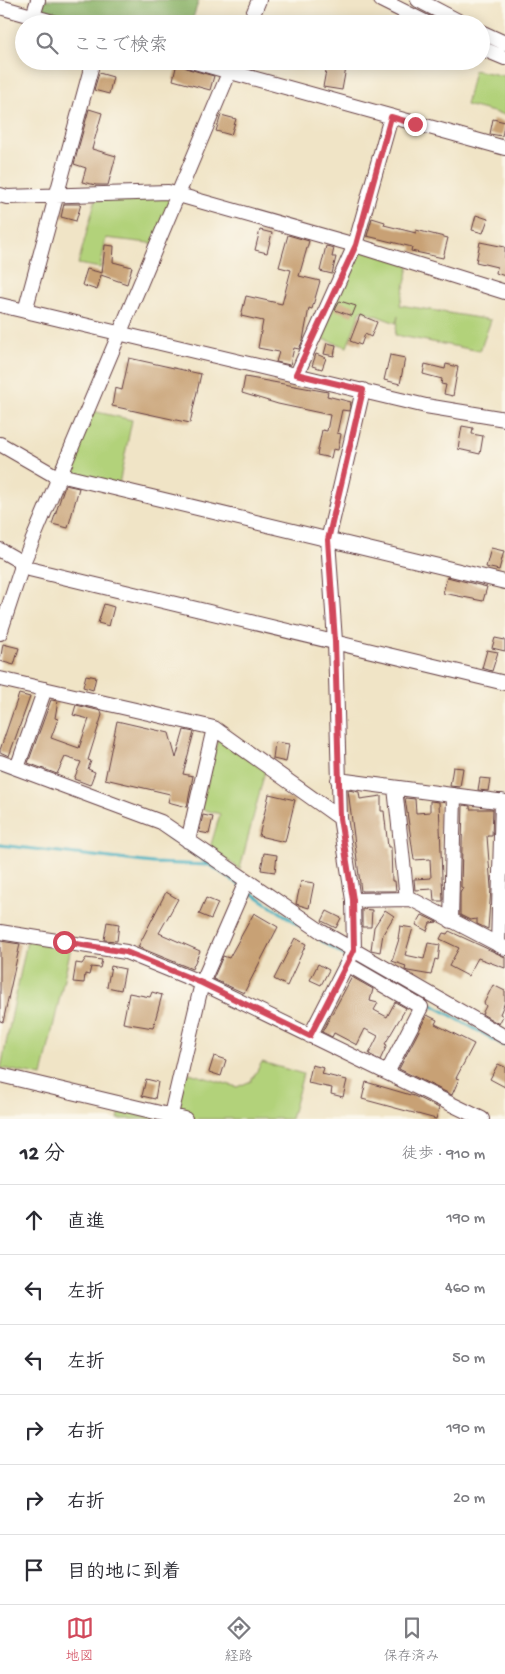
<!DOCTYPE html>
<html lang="ja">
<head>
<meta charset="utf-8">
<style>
	body { margin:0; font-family:"Gochi Hand","Klee One",sans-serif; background:#f2f2f3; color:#2b2b33 }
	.stop { position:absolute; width:15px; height:15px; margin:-11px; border:4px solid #d1495b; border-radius:50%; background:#fff }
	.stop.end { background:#d1495b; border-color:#fff; box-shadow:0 1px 5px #0008 }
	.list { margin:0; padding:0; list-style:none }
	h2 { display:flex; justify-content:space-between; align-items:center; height:65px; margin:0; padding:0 20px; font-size:21px }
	h2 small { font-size:16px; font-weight:400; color:#7c7c81 }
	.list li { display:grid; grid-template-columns:32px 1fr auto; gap:15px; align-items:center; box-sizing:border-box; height:70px; padding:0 20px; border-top:1px solid #e1e1e2 }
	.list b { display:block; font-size:19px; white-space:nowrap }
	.list em { font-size:16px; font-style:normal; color:#7c7c81 }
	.icon { flex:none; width:28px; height:28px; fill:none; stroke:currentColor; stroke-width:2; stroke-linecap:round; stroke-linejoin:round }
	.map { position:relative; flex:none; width:505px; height:1119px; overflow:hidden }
	.search { position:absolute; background:#fff; box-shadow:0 2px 12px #0003; left:15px; right:15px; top:15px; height:55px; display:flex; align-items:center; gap:12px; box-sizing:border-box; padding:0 18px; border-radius:28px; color:#7c7c81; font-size:19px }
	.sheet { height:485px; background:#fff }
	nav { display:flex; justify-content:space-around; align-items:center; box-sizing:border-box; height:70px; border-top:1px solid #e1e1e2; background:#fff; font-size:14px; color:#7c7c81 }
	nav a { display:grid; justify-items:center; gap:2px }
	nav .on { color:#d1495b }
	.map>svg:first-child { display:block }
	.green { fill:#b2d27a; stroke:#7e7852 }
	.forest { fill:#8db46a; stroke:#6c6a4a }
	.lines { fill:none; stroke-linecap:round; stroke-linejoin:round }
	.stream { stroke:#43b0c1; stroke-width:3 }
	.building { fill:#c8a175 }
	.minor-casing { stroke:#633d42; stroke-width:16 }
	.minor { stroke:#fff; stroke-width:14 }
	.route { stroke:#d1495b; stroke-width:6 }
</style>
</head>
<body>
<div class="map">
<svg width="505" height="1119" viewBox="0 0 505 1119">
	<rect width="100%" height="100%" fill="#fbf7ec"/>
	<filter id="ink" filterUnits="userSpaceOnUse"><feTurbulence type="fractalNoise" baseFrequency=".02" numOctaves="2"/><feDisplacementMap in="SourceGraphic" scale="10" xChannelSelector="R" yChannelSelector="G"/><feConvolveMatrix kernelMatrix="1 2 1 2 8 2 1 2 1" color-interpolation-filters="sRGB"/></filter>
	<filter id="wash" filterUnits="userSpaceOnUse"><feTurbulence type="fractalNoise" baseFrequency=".0096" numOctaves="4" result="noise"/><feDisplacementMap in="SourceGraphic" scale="20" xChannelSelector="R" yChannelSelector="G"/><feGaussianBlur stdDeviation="1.12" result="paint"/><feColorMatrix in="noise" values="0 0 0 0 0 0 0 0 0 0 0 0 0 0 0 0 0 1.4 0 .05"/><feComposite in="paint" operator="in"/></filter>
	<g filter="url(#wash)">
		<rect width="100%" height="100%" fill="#f0e4c6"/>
		<path class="green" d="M474 70 505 76V115L466 105Z
			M97 194 175 195 157 244 106 238 100 268 78 264Z
			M355 245 410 262 400 305 491 320 480 351 395 335 398 316 396 323 361 310 347 347 314 336Z
			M88 410 132 420 118 489 60 475Z
			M218 738 265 771 240 869 210 848 220 814 201 809Z
			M28 936 72 943 42 1076 1 1068Z
			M262 1062 303 1074 291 1119H198L175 1113 186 1072 237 1087 251 1081Z
			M121 1108 165 1119H118Z"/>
		<path class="forest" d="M38 0H199L191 24H31Z"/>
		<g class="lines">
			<path class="stream" d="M432 19 442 24
				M0 770 28 780
				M151 825 241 886
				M0 845 153 863 209 865
				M246 889 346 957
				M413 994 505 1046"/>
		</g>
		<g id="blocks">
			<path class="building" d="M177 63 189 69 214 76 210 90 173 80Z
				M327 65 346 68 342 90 323 87Z
				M99 73 113 77 109 94 94 90Z
				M89 109 102 113 92 149 116 156 108 185H96L82 182 86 168 74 164Z
				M221 115 236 119 231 135 216 131Z
				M493 119 505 122 502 136 490 134Z
				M64 204H81L76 221 61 217Z
				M476 215 488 219 483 233 472 230Z
				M372 218 385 222 384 225 416 233V230L448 238 443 258 411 251 412 247 367 236Z
				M260 230 272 233 267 253 255 250Z
				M288 235 309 241 299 276 320 281 312 309 309 308 303 340 299 349 294 348 290 365 276 362 279 352 258 348 263 321 241 316 246 296 282 304 291 270 279 267Z
				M480 242 505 247V276L496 273 497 267 476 262Z
				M105 245 114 246 113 262 132 267 127 284 101 275 97 290 82 285 87 269 102 273Z
				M326 246 334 248 332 257H336L332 274 320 271Z
				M340 301 356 306 352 316 335 310Z
				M360 315 377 322 371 337 365 334 361 345 350 341Z
				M327 343 336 345 334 356 324 354Z
				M316 354 326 358 322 369 312 366Z
				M390 355 405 358 400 384 384 380Z
				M129 358 201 374 190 423 112 406 115 388 122 390Z
				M425 364 445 369 446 364 458 367 453 396 444 394 446 385 441 384 442 379 423 374Z
				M245 377 328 392 327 396 351 402 349 411 342 410 337 433 341 434 338 450 333 449 331 458 317 455 322 430 327 431 330 415 278 404 242 393Z
				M462 426 473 428 472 434 483 436 480 454 458 449Z
				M65 485 79 488 68 528 52 524Z
				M491 548 504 551 499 570 486 567Z
				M447 577 487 587 483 601 443 593Z
				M104 604 114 607 109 626 98 623Z
				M495 638 505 640V651L492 648Z
				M3 644 19 648 14 665 0 661Z
				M487 650 498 652 492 671 482 668Z
				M86 675 96 677 93 690 83 687Z
				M19 694 30 697 9 756 0 752V750Z
				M51 700 58 701 55 718 58 719 51 738 79 748 89 719 73 715 76 705 101 711 102 715 88 760 91 761 88 769 95 772 90 785 74 779 81 762 65 757 57 774 28 763Z
				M117 721 169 733 176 758 184 730 194 732 183 774 193 776 187 807 168 802 170 794 105 779Z
				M275 742 289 744 286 762 273 759Z
				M453 767 463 768 460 787 450 786Z
				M480 778 490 779 488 791 478 790Z
				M348 790 359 792 360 799 381 796V811H384L388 847H391L392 881H395L396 891H361Z
				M269 794 295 800 285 842 259 836Z
				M405 798 415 799 416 813 430 812V801L439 802 443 901H434L433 889 415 890 414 879 431 878 430 859 414 860Z
				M463 805 470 806V809H493L492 836H487L491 888 488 929 477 924V919L470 920 460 915V893L463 888 461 887Z
				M203 815 213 817 209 834 199 832Z
				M264 853 277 855 275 872 261 870Z
				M301 881 314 883 309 908 296 904Z
				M166 892 178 899 159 933 200 951 192 969 138 947Z
				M206 898 218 903 211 919 199 914Z
				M362 909 372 910 371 927H362Z
				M385 910 394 916 383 934 380 952 371 950 374 927Z
				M327 911 341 918 336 928 322 921Z
				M254 913 278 927 244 993 213 979 223 956 229 958Z
				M422 915 437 922 430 923 427 931 416 925Z
				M107 922 119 924 117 941 104 940Z
				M400 926 413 928 405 955 424 959 428 943 440 945 438 960 435 959 431 975 408 971 405 970 406 966 392 961 399 939H398Z
				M449 931 505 957V968L478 958 468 976 449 966 459 948 440 939 443 933 447 934Z
				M295 938 306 944 287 986 274 979Z
				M0 941 20 944 3 1022 0 1021Z
				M86 958 102 960 100 968 91 967 89 975 85 974 84 983 73 982 76 963 82 964Z
				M318 964 329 970 321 985 310 980Z
				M111 966 125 969 121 990 107 987Z
				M352 977 373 989 370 1001 378 1003 374 1010 387 1017 395 1002 406 1008 385 1044 387 1045 380 1060 369 1054 378 1036 365 1029 357 1045 334 1033 332 1037 322 1032Z
				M493 985 505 991V1002L500 1014 503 1016 499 1024 482 1014 486 1006 484 1003Z
				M152 992 162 995 153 1028 123 1023 129 993 150 997Z
				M427 1015 437 1020 435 1024 474 1044 456 1078 459 1079 452 1095 399 1069Z
				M214 1056 226 1060 221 1076 209 1072Z
				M498 1064 505 1067V1087L490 1079Z
				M312 1065 324 1068 322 1074 347 1080 343 1097 331 1094 332 1088 308 1083Z
				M146 1079 158 1082 155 1099 142 1096Z
				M366 1082 414 1096 439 1108 436 1119 362 1099Z"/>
		</g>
	</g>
	<g filter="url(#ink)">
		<use href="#blocks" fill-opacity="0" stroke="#633d42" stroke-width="1"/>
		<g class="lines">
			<defs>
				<path id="minor" d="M381 0 429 24
					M418 0 464 24
					M0 7 60 24
					M33 16 38 0
					M249 24 259 0
					M481 32 505 43
					M481 48 505 58
					M191 61 505 148
					M0 195 7 197 168 192 355 245 505 292
					M0 305 426 406 505 419
					M25 311 93 61
					M297 374 355 245 391 117
					M0 444 59 478
					M60 475 505 582
					M0 550 23 563
					M21 567 505 683
					M0 633 23 563 234 61
					M0 679 214 728 340 818
					M0 762 161 822 322 932 505 1037
					M17 768 45 689
					M338 780 505 802
					M395 788 407 899
					M188 841 214 728
					M353 900 411 899 505 948
					M451 921 454 795
					M0 932 126 952 202 983 482 1119
					M498 945 502 801
					M347 964 421 1007 387 1073
					M310 1036 354 950 353 900 340 818 335 641 328 540 363 390
					M0 1075 185 1119
					M170 1119 202 983 246 882"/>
			</defs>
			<use href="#minor" class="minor-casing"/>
			<use href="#minor" class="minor"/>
		</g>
	</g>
	<g class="lines" filter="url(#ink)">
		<path class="route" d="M64 942 126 952 202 983 310 1036 354 950 353 900 340 818 335 641 328 540 363 390 296 374 356 245 391 117 415 124"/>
	</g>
</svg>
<div class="stop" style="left:64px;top:942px"></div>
<div class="stop end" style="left:415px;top:124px"></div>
<div class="search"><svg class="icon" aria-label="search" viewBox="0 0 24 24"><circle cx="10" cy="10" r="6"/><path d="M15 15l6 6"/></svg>ここで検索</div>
</div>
<section class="sheet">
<h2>12 分<small>徒歩 · 910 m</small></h2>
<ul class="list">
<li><svg class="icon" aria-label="ahead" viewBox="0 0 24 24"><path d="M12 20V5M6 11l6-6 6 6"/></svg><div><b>直進</b></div><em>190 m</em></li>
<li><svg class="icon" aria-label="left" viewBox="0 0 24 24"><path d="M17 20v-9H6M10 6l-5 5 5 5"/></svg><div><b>左折</b></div><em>460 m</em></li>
<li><svg class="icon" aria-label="left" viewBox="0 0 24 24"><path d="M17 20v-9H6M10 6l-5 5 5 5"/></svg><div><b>左折</b></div><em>50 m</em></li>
<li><svg class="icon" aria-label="right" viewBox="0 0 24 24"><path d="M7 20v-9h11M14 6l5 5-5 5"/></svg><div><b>右折</b></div><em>190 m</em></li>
<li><svg class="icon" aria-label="right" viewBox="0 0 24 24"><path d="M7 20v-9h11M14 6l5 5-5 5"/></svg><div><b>右折</b></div><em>20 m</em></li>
<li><svg class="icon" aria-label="arrive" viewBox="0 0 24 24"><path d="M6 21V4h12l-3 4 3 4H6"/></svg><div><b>目的地に到着</b></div></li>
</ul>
</section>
<nav>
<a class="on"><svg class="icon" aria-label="map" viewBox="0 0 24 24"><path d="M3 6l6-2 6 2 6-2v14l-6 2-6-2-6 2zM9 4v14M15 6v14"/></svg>地図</a>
<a><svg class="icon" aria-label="directions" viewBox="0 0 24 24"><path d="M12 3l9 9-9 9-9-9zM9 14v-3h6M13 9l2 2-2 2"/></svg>経路</a>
<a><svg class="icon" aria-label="saved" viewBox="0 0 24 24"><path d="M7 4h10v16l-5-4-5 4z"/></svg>保存済み</a>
</nav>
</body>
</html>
